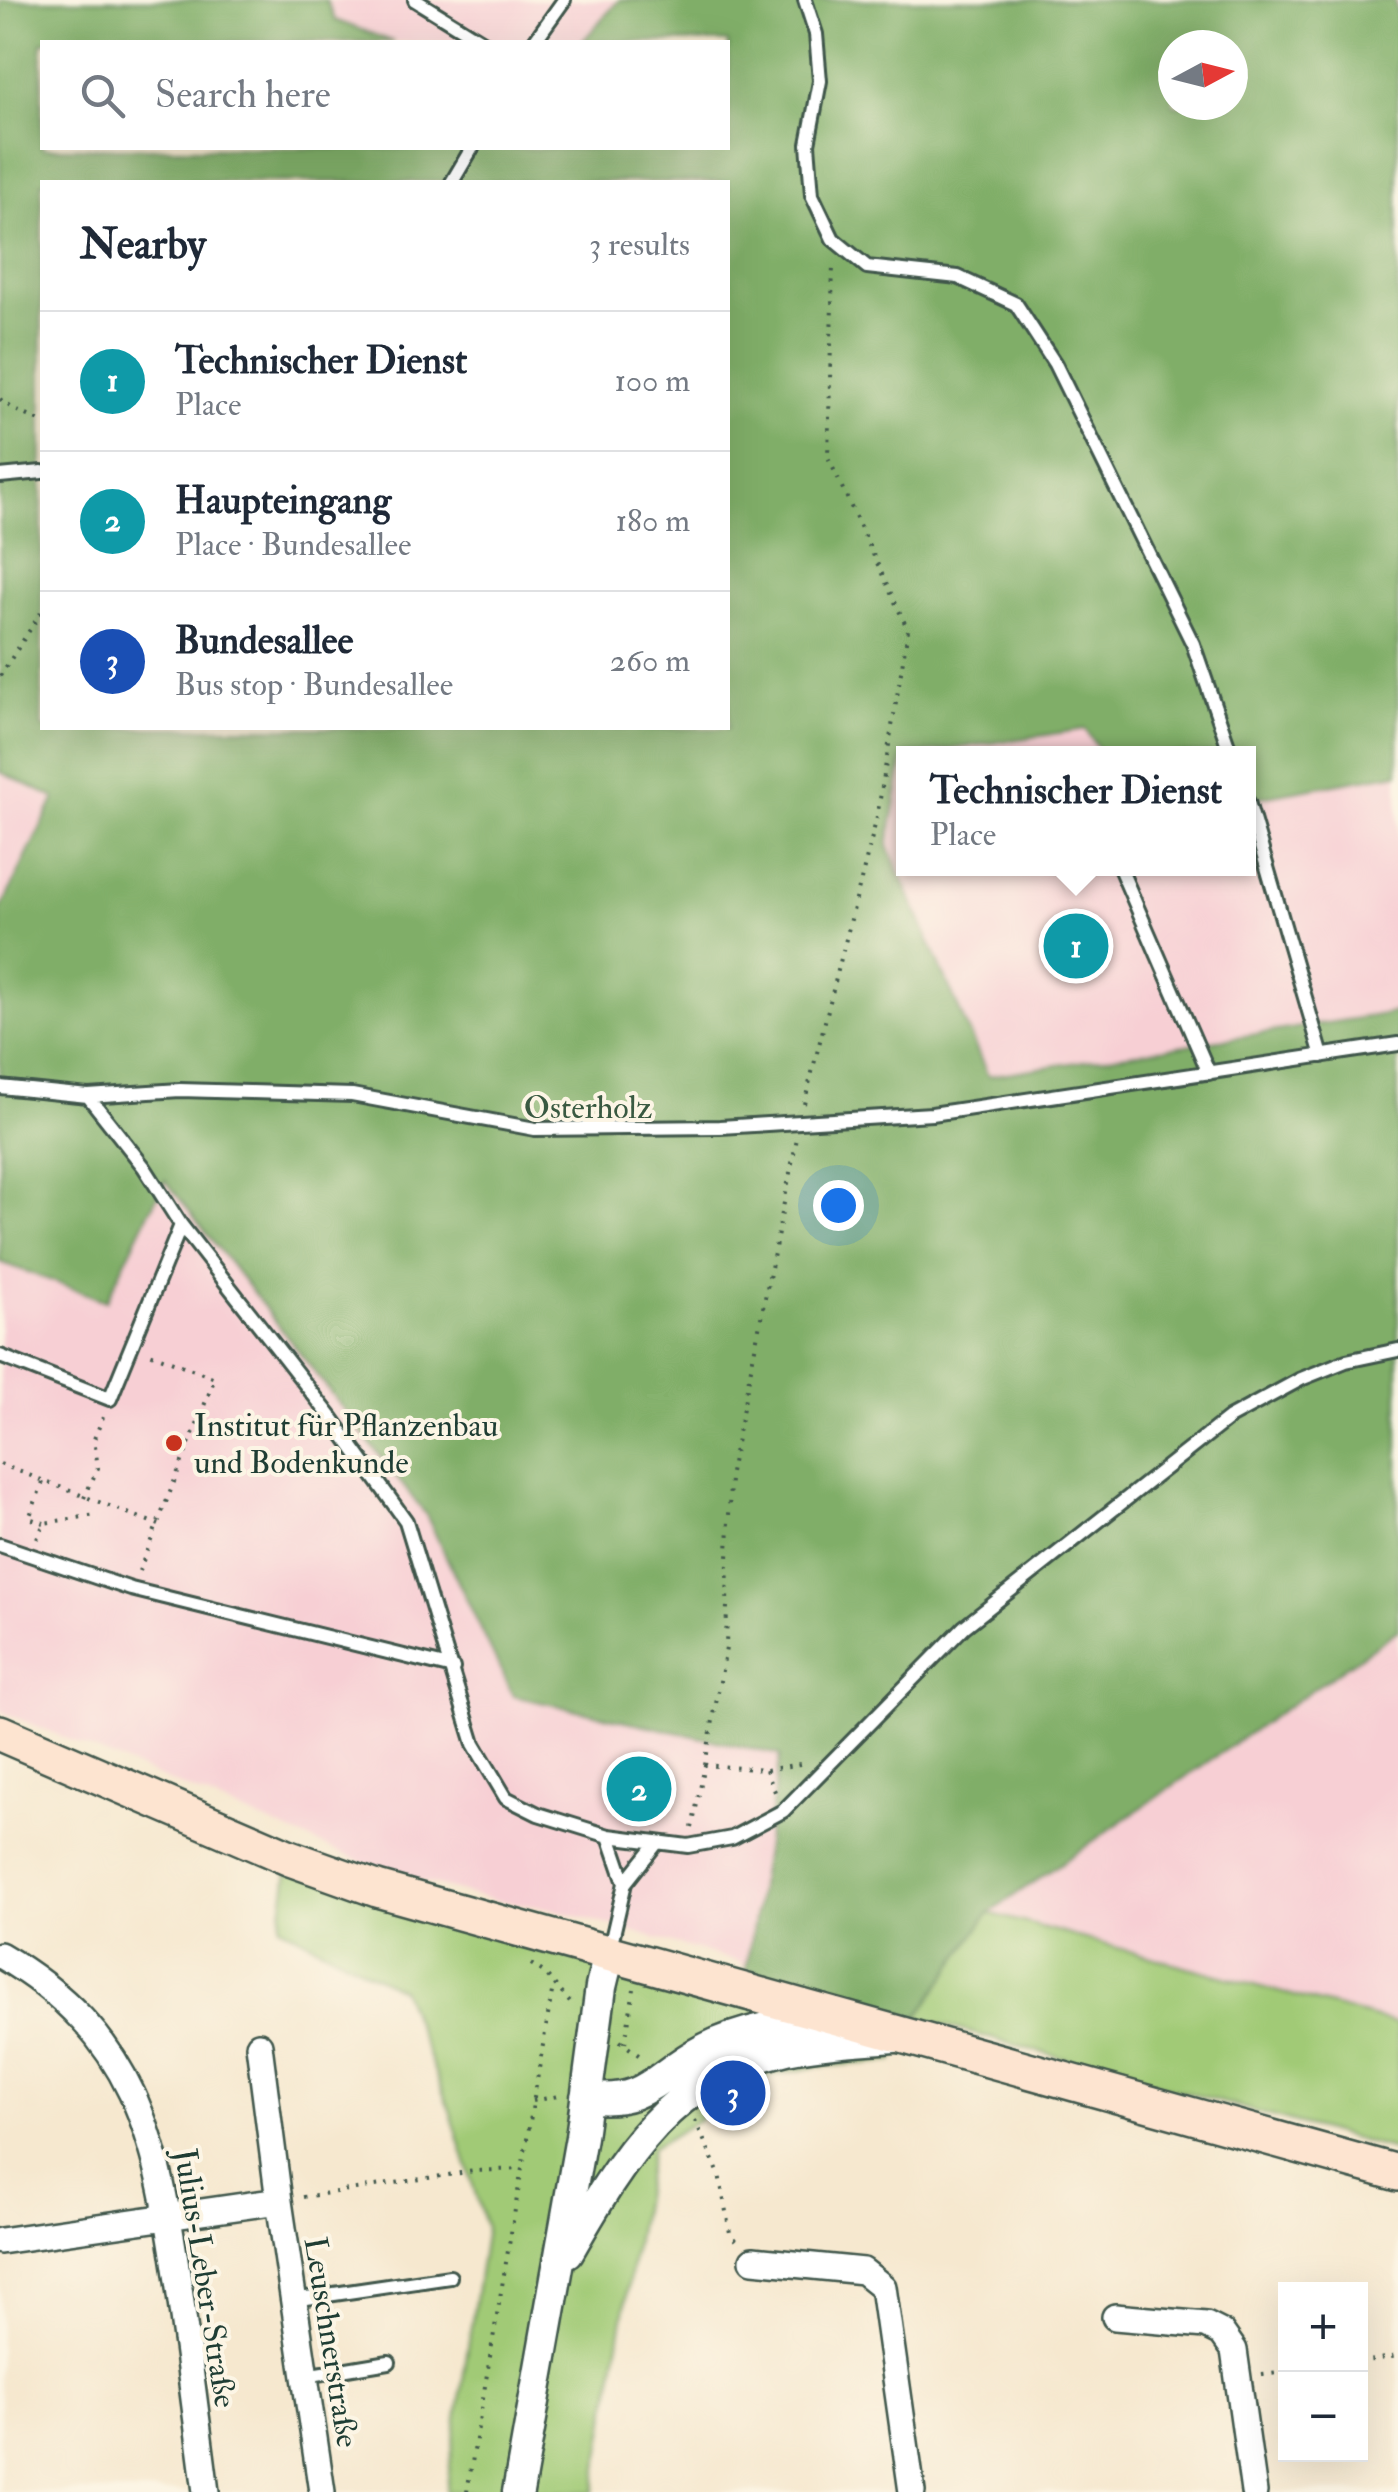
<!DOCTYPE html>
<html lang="en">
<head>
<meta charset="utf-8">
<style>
	body { margin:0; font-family:"IM FELL Double Pica",serif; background:#f6f6f7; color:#1f2937 }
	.controls { position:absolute; right:30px; bottom:30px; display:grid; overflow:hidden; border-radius:0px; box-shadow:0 10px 40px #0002 }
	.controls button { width:90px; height:90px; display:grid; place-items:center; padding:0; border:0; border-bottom:2px solid #e0e1e3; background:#fff; color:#1f2937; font:50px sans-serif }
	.compass { position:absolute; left:1158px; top:30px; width:90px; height:90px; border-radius:50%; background:#fff; box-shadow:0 10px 40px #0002; rotate:83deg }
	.you { position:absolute; left:838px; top:1205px; width:35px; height:35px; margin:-25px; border:8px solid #fff; border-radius:50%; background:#1a73e8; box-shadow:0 0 0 15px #1a73e833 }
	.badge { display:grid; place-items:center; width:65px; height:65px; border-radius:50%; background:#7c3aed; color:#fff; font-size:32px; font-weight:700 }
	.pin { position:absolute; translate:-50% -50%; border:5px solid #fff; box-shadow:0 2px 10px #0006 }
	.popup { position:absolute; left:896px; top:746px; width:360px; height:130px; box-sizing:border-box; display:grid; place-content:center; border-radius:0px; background:#fff; filter:drop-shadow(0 2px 8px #0005); font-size:32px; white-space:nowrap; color:#747a83 }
	.popup b { font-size:38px; color:#1f2937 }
	.popup::after { content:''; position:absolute; left:50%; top:100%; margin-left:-20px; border:20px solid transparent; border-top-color:#fff }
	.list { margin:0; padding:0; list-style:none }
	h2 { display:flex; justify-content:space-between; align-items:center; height:130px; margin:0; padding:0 40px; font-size:42px }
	h2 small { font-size:32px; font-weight:400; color:#747a83 }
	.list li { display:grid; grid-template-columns:65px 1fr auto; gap:30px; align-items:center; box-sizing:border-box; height:140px; padding:0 40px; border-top:2px solid #e0e1e3 }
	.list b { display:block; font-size:38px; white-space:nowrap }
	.list p { margin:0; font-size:32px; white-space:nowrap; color:#747a83 }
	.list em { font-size:32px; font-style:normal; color:#747a83 }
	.icon { flex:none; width:55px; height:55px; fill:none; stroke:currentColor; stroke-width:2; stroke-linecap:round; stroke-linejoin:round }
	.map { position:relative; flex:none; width:1398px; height:2492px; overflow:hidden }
	.search { position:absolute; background:#fff; box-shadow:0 10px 40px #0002; left:40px; top:40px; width:690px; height:110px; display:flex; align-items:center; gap:25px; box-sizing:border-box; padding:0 35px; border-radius:0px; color:#747a83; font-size:38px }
	.panel { position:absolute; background:#fff; box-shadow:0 10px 40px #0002; left:40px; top:180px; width:690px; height:550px; border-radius:0px }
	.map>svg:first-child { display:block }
	.built { fill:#f7cfd4; fill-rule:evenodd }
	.green { fill:#a1ca76; stroke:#608455; stroke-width:2.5 }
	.forest { fill:#80ae67; stroke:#50764e; stroke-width:2.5; fill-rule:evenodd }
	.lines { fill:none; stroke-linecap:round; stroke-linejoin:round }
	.service-casing { stroke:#3f574b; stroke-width:18 }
	.minor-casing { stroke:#3f574b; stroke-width:30 }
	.tertiary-casing { stroke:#3f574b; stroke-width:35 }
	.secondary-casing { stroke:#3f574b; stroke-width:40 }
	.path { stroke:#3f574b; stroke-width:4; stroke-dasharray:2.5 8; stroke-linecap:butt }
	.service { stroke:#fff; stroke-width:12 }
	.minor { stroke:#fff; stroke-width:25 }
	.tertiary { stroke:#fff; stroke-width:30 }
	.secondary { stroke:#fde4d0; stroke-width:35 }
	.poi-dot { fill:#c8321e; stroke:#fcf5e5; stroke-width:4 }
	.labels { text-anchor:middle; stroke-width:8; stroke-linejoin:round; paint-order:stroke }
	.park-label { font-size:32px; fill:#395941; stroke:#fcf5e5 }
	.poi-label { font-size:32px; fill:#1f3d34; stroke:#fcf5e5; text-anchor:start }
	.street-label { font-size:32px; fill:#1f3d34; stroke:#fcf5e5 }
</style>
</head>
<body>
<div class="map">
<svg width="1398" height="2492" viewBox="0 0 1398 2492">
	<rect width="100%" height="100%" fill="#fcf5e5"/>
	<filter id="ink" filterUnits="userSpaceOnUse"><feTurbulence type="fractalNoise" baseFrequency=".01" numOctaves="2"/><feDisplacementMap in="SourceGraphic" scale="20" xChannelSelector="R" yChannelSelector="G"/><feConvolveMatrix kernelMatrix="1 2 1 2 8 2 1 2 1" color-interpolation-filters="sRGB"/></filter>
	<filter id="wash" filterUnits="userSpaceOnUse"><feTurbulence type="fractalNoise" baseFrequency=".0048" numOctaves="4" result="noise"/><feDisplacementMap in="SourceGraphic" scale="40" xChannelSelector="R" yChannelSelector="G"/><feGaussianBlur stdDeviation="2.25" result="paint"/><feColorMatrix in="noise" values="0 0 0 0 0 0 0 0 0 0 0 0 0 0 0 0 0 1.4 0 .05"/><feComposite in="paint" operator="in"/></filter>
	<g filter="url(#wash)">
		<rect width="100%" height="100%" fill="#f6e8cf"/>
		<path class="built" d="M0 0H1398V2151L746 1970 740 1962 548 1908 492 1900 387 1872 0 1711ZM42 42H728V148H42ZM1173 45H1233V105H1173ZM42 182H728V728H42ZM904 754H1248V868H904Z"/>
		<path class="green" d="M290 1858 904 2037 893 2061 814 2067 769 2076 651 2149 594 2492H446L486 2228 450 2110 402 1990 280 1926Z
			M989 1913 1398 2024V2151L917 2018Z"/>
		<path class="forest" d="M0 0H326L335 20 394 42H42V148H728V42H582L619 0H1395L1398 23V773L1249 799 1248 754 1101 753 1085 729 926 753 904 754 888 846 988 1076 1398 1012V1630L989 1913 917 2018 746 1970 780 1755 513 1696 426 1515 165 1180 106 1301 0 1262V911L55 798 0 772ZM1173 45H1233V105H1173ZM42 182H728V728H42Z"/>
	</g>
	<g filter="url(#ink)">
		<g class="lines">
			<defs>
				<path id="service" d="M415 0 483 42
					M805 0 816 34 820 81 808 144 812 195 833 239 867 267 958 277 1016 304 1055 364 1193 644 1231 754
					M534 42 564 0
					M452 182 472 148
					M0 476 42 472
					M1248 802 1322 1056
					M1120 868 1209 1073
					M0 1087 88 1096 180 1090 352 1095 535 1129 720 1127 932 1114 1398 1044
					M88 1096 144 1167 181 1225 331 1417 406 1521 474 1744 506 1798 538 1814 609 1836 688 1846 732 1838 783 1811 964 1627 1229 1418 1301 1379 1346 1361 1398 1350
					M0 1356 110 1399 181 1225
					M0 1545 131 1589 453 1668
					M609 1836 625 1883
					M609 1952 625 1883 656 1844
					M293 2300 450 2277
					M305 2376 389 2362"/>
				<path id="minor" d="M0 1955C135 2034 157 2136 178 2281 188 2351 197 2422 206 2492
					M259 2045 279 2201 322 2492
					M0 2241 279 2201
					M753 2260 863 2271 883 2287 912 2492
					M1115 2317 1206 2325 1222 2333 1234 2350 1254 2492"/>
				<path id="tertiary" d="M586 2097C647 2106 656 2074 703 2050 744 2029 787 2023 831 2019
					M568 2252C623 2156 671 2076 787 2049 822 2041 859 2040 895 2037
					M518 2492 581 2137 601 1987 609 1954"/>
				<path id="secondary" d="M0 1733 290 1858 377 1889 1398 2173"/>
			</defs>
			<use href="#service" class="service-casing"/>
			<use href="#minor" class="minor-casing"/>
			<use href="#tertiary" class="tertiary-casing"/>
			<use href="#secondary" class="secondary-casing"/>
			<path class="path" d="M0 399 13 409 42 422
				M0 676 42 611
				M804 1104 877 817 908 630 828 457 833 264
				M0 1464 159 1525
				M43 1482 29 1518 44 1523
				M84 1498 98 1468 94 1439 103 1417
				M37 1539 44 1523 96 1515
				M139 1571 215 1378 147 1352
				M705 1765 726 1648 730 1473 797 1138
				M766 1770 776 1794
				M692 1828 705 1765 766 1770 805 1763
				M531 1964 545 1973 573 2006
				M620 2041 644 2059
				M625 2043 634 1989
				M533 2101 563 2095
				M695 2120 719 2174 730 2233 737 2241
				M303 2197 474 2171 521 2169
				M1360 2362 1398 2356
				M1262 2375 1286 2372
				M467 2492 553 1986"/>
			<use href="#service" class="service"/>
			<use href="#minor" class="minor"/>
			<use href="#tertiary" class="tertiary"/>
			<use href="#secondary" class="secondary"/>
		</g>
	</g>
	<circle class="poi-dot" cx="174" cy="1443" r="10"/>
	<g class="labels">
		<g class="park-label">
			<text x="588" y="1118">Osterholz</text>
		</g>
		<g class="poi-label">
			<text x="194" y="1436">Institut für Pflanzenbau<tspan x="194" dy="37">und Bodenkunde</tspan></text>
		</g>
		<g class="street-label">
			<text transform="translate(206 2278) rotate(81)" y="11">Julius-Leber-Straße</text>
			<text transform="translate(332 2342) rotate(81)" y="11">Leuschnerstraße</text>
		</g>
	</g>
</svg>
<div class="controls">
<button>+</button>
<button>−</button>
</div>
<svg class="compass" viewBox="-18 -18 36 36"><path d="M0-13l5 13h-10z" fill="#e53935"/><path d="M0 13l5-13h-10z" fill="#747a83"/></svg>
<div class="you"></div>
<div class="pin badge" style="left:1076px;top:946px;background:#0f9aa8">1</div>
<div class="popup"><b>Technischer Dienst</b>Place</div>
<div class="pin badge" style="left:639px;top:1789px;background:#0f9aa8">2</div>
<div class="pin badge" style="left:733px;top:2093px;background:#1a4fb4">3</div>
<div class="search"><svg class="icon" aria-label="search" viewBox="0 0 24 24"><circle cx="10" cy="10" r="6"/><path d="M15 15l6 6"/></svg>Search here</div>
<section class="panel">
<h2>Nearby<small>3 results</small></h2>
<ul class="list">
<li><span class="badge" style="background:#0f9aa8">1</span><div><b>Technischer Dienst</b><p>Place</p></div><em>100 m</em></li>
<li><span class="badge" style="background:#0f9aa8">2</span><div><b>Haupteingang</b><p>Place · Bundesallee</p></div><em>180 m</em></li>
<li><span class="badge" style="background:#1a4fb4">3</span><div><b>Bundesallee</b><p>Bus stop · Bundesallee</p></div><em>260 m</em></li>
</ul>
</section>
</div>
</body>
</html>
